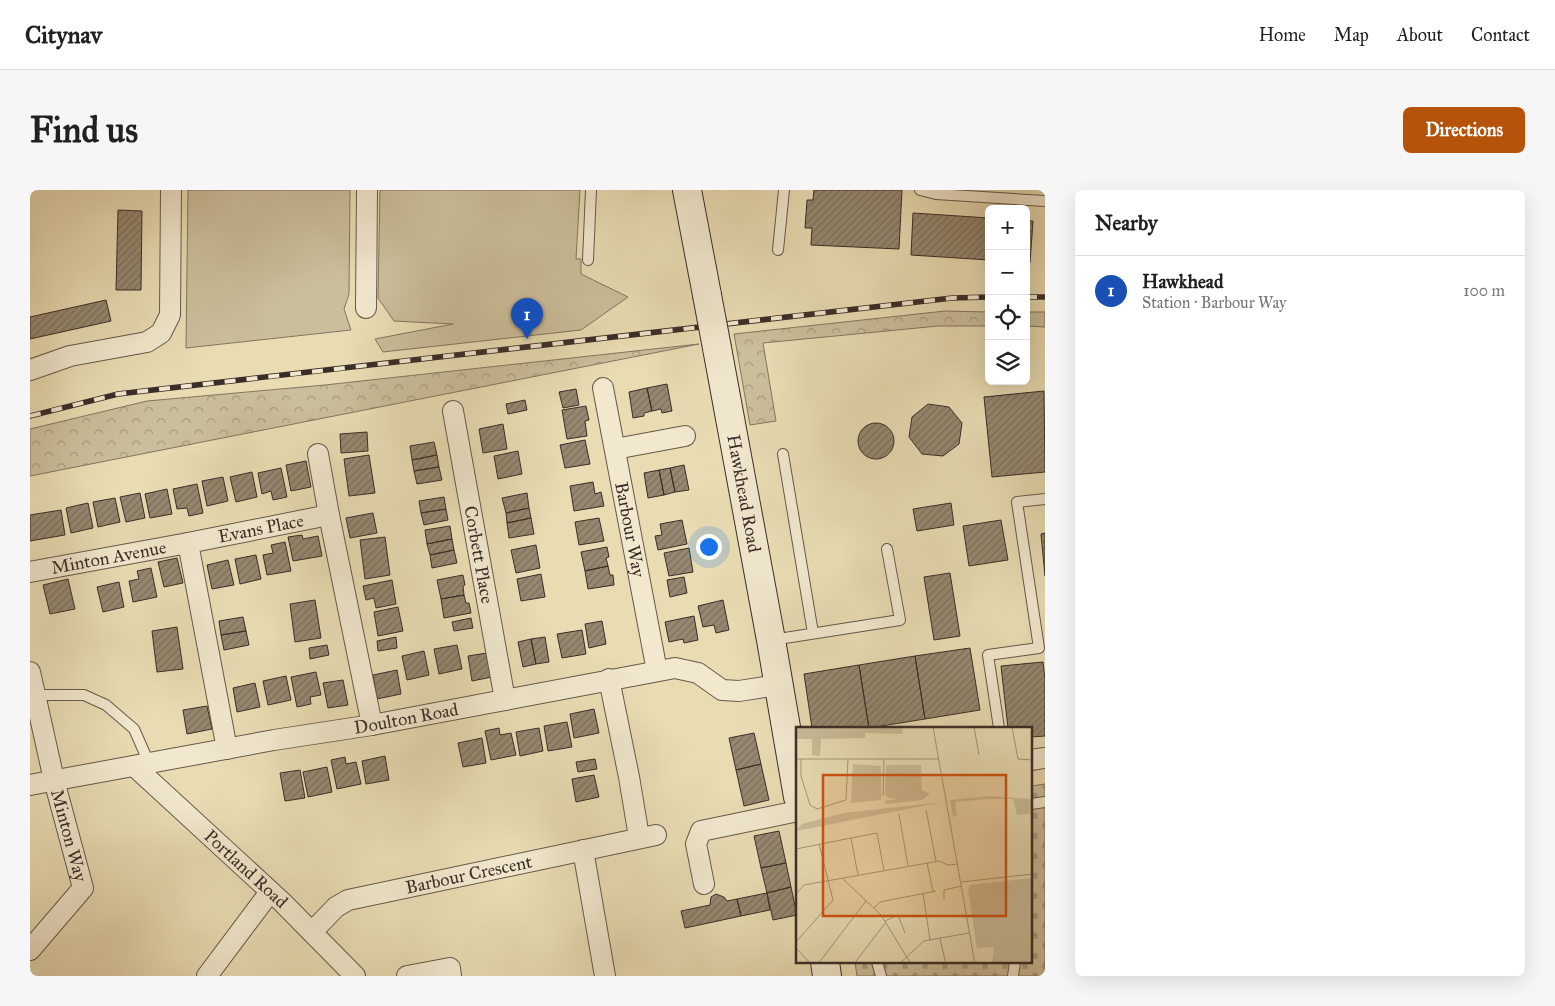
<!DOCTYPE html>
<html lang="en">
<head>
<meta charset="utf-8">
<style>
	body { margin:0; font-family:"IM FELL Great Primer",serif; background:#f6f6f6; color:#202124 }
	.controls { position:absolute; right:15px; top:15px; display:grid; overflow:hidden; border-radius:8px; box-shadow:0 5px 20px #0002 }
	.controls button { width:45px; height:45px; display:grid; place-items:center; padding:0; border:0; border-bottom:1px solid #e0e0e0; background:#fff; color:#202124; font:25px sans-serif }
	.you { position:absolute; left:678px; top:356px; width:18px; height:18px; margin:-12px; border:4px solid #fff; border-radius:50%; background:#1a73e8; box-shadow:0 0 0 8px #1a73e833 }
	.badge { display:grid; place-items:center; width:32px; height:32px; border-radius:50%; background:#b45309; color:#fff; font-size:16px; font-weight:700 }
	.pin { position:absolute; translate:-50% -41px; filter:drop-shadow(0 1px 2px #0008) }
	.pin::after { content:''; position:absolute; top:26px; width:18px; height:15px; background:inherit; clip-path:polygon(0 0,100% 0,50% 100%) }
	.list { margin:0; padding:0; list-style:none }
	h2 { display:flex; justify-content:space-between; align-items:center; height:65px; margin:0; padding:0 20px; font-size:21px }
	h2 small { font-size:16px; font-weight:400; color:#757577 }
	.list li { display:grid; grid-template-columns:32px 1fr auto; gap:15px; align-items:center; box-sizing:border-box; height:70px; padding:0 20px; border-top:1px solid #e0e0e0 }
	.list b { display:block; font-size:19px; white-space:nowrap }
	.list p { margin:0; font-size:16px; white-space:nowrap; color:#757577 }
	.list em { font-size:16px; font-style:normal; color:#757577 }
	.icon { flex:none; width:28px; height:28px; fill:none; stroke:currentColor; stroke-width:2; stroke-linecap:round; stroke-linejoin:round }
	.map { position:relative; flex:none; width:1015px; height:786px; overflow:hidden; border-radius:8px }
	header { display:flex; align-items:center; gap:30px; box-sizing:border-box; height:70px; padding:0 25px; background:#fff; border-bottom:1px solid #e0e0e0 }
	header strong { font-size:24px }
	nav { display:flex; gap:28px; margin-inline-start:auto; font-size:18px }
	.intro { display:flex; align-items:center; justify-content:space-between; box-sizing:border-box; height:120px; padding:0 30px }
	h1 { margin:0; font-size:35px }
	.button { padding:12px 22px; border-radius:8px; background:#b45309; color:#fff; font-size:18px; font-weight:700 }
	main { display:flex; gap:30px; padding:0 30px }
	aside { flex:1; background:#fff; border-radius:8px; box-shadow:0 5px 20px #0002 }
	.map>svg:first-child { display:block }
	.green { fill:#cbbe9b; stroke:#827662 }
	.forest { fill:url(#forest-crowns); stroke:#827662 }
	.cemetery { fill:url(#cemetery-stones); stroke:#827662 }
	.building { fill:url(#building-hatch); stroke:#3a2d28 }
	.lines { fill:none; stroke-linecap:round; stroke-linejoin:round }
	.lane-casing { stroke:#66594b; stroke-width:12 }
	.street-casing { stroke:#66594b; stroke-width:22 }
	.secondary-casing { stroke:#3a2d28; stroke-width:30 }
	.lane { stroke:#f1e8ce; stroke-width:10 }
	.street { stroke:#f1e8ce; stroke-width:20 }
	.secondary { stroke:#f1e8ce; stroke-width:28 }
	.rail-casing { stroke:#3a2d28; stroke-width:5.5 }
	.rail { stroke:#f1e8ce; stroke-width:4; stroke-dasharray:11; stroke-linecap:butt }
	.secondary-bridge-casing { stroke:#3a2d28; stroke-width:30; stroke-linecap:butt }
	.secondary-bridge { stroke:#f1e8ce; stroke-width:28 }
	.labels { text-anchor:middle; stroke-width:5; stroke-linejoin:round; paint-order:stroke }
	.street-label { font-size:18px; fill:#3a2d28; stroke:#f1e8ce }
	.inset-road { fill:none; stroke:#a3967b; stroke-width:1 }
	.view { fill:#ce5210; fill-opacity:0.15; stroke:#ce5210; stroke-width:2.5 }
	.inset-edge { fill:none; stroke:#3a2d28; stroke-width:2.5 }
</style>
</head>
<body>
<header>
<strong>Citynav</strong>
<nav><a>Home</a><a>Map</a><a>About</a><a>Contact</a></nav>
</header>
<div class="intro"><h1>Find us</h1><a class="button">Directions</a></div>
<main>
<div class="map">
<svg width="1015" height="786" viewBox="0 0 1015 786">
	<defs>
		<pattern id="forest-crowns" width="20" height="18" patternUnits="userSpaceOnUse" patternTransform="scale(1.25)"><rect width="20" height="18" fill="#cbbe9b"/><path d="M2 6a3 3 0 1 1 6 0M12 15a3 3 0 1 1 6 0" fill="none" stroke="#a69b7e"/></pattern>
		<pattern id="cemetery-stones" width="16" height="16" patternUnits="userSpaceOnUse" patternTransform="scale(1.25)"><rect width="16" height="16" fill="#cbbe9b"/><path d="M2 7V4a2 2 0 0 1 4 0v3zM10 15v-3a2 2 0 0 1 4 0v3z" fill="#a69b7e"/></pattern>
		<pattern id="building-hatch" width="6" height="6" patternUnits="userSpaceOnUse" patternTransform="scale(1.25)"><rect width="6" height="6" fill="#958870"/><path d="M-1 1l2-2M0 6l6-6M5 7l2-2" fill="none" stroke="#7b705c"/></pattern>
	</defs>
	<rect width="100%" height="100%" fill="#e9dcb3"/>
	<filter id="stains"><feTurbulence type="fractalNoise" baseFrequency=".004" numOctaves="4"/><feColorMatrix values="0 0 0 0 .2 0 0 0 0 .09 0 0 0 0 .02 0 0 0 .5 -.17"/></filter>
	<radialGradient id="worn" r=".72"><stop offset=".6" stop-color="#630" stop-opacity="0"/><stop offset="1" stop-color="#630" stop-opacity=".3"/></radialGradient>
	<path class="green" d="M158 0H320L319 104 314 119 321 140 156 158Z
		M350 0H550L546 69H551V84L598 107 551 140 353 162 345 149 423 134 364 131 348 108Z"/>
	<path class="forest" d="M915 121 959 122V136H908L733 153 746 231 720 235 704 144Z
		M996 122H1015V137L996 136Z
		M669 154 0 286V239L117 211 295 195Z"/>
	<path class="cemetery" d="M1015 594V786H827L825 772H1001V596Z"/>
	<path class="building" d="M784 0H872L869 59 781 55 782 38H775L777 10H783Z
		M88 20 112 21 111 100H86Z
		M883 23 959 28V70L881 65Z
		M996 31H1003L1000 73H996Z
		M76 110 81 131 0 149V127Z
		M637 194 642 221 632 223 631 219 622 221 617 198Z
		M617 198 622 221 614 223V226L603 228 599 202Z
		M546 199 549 215 533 218 529 202Z
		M1014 201 1015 282 962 287 954 207Z
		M495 210 497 220 478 224 476 214Z
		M898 214 919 217 932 233 929 254 913 266 892 264 879 247 882 227Z
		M556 216 559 230 555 231 557 246 537 249 532 220Z
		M828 251a18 18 0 1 1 36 0a18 18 0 1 1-36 0Z
		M473 234 477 259 453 263 449 239Z
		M337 242 338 261 311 263 310 244Z
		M555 250 560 274 535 278 530 255Z
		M404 252 407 265 382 270 380 256Z
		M488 261 492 284 468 289 464 266Z
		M339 265 345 303 319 306 314 269Z
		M407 265 409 277 384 281 382 270Z
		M276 271 281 297 261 301 256 275Z
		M654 275 659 300 645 302 640 278Z
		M409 277 412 290 387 294 384 281Z
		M251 278 257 307 243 310 241 301 232 304 228 283Z
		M640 278 645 302 634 305 629 280Z
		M629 280 634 305 618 308 614 283Z
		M222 282 227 307 206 312 200 287Z
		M193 287 198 311 177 316 172 291Z
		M563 292 565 304 571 302 574 316 544 321 540 296Z
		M167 294 173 323 159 326 157 318 147 319 143 299Z
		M137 299 142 324 120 328 115 304Z
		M110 303 115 328 96 332 90 307Z
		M497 303 499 318 476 323 472 308Z
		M414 307 416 319 391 323 389 311Z
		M85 308 90 332 68 337 63 312Z
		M58 313 63 338 41 343 36 318Z
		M921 313 924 335 887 341 883 319Z
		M499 318 501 328 477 333 476 323Z
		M416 319 418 330 394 335 391 323Z
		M31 320 35 345 0 351V325Z
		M343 323 347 343 320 348 316 328Z
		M501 328 504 344 479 348 477 333Z
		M569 328 574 351 549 355 545 332Z
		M652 330 657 354 628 360 625 346 632 345 630 334Z
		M971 330 978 370 939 376 933 336Z
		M420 336 422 349 397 354 395 340Z
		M1015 343V386L1011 344Z
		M272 345 273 349 288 346 292 366 263 371 258 347Z
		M355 347 360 385 335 389 330 350Z
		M422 349 424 360 400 365 397 354Z
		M255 352 261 381 237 385 233 365 243 363 241 355Z
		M506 355 510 378 486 383 481 360Z
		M577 357 579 367 576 368 578 376 555 381 551 362Z
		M659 358 663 382 639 386 634 363Z
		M424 360 427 373 402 378 400 365Z
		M226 365 231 389 210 394 205 369Z
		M147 368 153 393 134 397 128 372Z
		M198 370 204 395 182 399 177 375Z
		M578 376 580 385H583L584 395 558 399 555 381Z
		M121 378 127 407 103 412 99 391 109 389 107 381Z
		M920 383 930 446 904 450 894 387Z
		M511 384 515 407 491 411 487 389Z
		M433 385 435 395 433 396 434 405 411 409 407 390Z
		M654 387 657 403 640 407 637 390Z
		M38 389 45 419 20 424 13 395Z
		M362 390 366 414 346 418 344 408 336 410 333 396Z
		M89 392 94 417 73 422 67 397Z
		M434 405 436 413H439L441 423 414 428 411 409Z
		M285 410 291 448 265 452 260 414Z
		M693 410 699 440 686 443 684 435 673 437 668 416Z
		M368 417 373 441 348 446 344 422Z
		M664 426 668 450 654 453 653 449 639 452 635 432Z
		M213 427 216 441 191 445 189 431Z
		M441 428 443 438 424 441 422 432Z
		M572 431 576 454 559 458 555 434Z
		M147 437 153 479 127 482 122 441Z
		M552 440 556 464 532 468 527 444Z
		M216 441 219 455 194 460 191 445Z
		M366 447 367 458 348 461 347 451Z
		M515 447 519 472 506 474 501 449Z
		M501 449 506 474 493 477 488 452Z
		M297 455 299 465 280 469 279 458Z
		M427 455 432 479 409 484 404 459Z
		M940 458 950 520 895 529 885 466Z
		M394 461 399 485 377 490 372 466Z
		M457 463 462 487 442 491 438 466Z
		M885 466 895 529 839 538 829 475Z
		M1013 472 1015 489V546L1001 547V538H978L971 476Z
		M829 475 839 538H782L774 484Z
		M367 480 371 504 347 509 343 485Z
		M286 482 291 505 280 507 281 514 267 517 261 487Z
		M256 486 261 510 238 515 233 491Z
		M313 490 318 515 298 518 293 493Z
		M225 493 230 517 207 522 203 498Z
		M177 516 182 539 157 544 153 520Z
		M564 519 569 543 544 548 540 524Z
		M537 532 542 557 518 561 514 536Z
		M469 538 470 545 481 543 486 565 461 570 455 541Z
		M509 538 513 561 490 566 486 542Z
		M724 543 731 574 706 580 699 548Z
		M452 548 456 573 433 577 428 553Z
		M355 566 359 590 336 594 332 571Z
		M315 567 316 574 326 572 331 594 307 599 301 570Z
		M565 569 567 579 548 582 546 572Z
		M731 574 739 610 714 616 706 580Z
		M297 577 302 602 278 607 273 582Z
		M270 580 275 608 255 611 250 583Z
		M564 585 569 607 546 612 542 589Z
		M749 641 756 673 731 678 724 646Z
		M756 673 761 697 737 703 731 678Z
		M761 697 767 725 743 730 737 703Z
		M737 703 740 720 711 726 707 709Z
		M686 704 694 707 697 711 707 709 711 726 655 738 651 721 680 715 681 707Z"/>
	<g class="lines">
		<defs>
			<path id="lane" d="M890 0 906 4 1015 11
				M748 60 754 0
				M558 70 561 0
				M753 264 783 443
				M742 450 870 430 857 359
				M3 505H54L76 515 104 539 119 573
				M969 538 958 465 1009 458 987 312 1015 309
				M1001 614 1015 612
				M847 772 851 786
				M983 786 985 772"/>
			<g id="street">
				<path d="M336 118 337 0"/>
				<path d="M0 180 40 166 117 152 131 143 140 125 141 0"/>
				<path id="s1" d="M573 198 627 481"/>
				<path id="s2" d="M423 221 475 510"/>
				<path d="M585 259 655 246"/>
				<path d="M288 264 299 325"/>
				<path id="s3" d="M0 382 158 353"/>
				<path id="s4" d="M0 482 24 590 53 698 0 760"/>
				<path d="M579 489 599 587 609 647"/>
				<path id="s5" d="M197 559 158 353 299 325 342 535"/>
				<path d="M1001 570 1015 568"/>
				<path id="s6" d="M104 576 252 712 325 786"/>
				<path id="s7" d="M0 595 244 550 342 535 645 478 668 483 692 500 709 501 748 495"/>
				<path d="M553 660 575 786"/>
				<path d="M674 694 666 654 671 641 768 621"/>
				<path id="s8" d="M282 742 306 717 318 710 626 645"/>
				<path d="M177 786 240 702"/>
				<path d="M377 786 420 778 421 786"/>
			</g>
			<g id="secondary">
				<path d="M657 0 677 105"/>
				<path id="s9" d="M687 158 741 450 768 607"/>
				<path d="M795 772 797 786"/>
			</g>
		</defs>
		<use href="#lane" class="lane-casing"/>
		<use href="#street" class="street-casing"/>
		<use href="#secondary" class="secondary-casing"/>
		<use href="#lane" class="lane"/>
		<use href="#street" class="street"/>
		<use href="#secondary" class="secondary"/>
		<defs>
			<path id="rail" d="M996 107H1015
				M0 226 88 204 922 108 959 107"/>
		</defs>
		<use href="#rail" class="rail-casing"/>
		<use href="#rail" class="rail"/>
		<defs>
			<path id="secondary-bridge" d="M677 105 687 158"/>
		</defs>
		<use href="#secondary-bridge" class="secondary-bridge-casing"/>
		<use href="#secondary-bridge" class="secondary-bridge"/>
	</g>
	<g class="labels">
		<g class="street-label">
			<text dy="6" stroke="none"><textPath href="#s9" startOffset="148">Hawkhead Road</textPath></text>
			<text dy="6" stroke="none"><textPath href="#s5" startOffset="284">Evans Place</textPath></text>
			<text dy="6" stroke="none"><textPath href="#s1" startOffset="144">Barbour Way</textPath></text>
			<text dy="6" stroke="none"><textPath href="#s2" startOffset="146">Corbett Place</textPath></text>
			<text dy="6" stroke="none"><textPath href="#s3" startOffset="80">Minton Avenue</textPath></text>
			<text dy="6" stroke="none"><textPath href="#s7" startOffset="382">Doulton Road</textPath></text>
			<text dy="6" stroke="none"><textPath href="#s4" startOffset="168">Minton Way</textPath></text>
			<text dy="6" stroke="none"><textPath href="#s6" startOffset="152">Portland Road</textPath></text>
			<text dy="6" stroke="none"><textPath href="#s8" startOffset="172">Barbour Crescent</textPath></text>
		</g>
	</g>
	<g transform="translate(766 537)">
		<rect width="236" height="236" fill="#e9dcb3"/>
		<path d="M57 37 85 39V73L55 76ZM90 38H125L126 63 134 67 126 73 90 77 89 74 101 72 92 71 89 67Z" fill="#cbbe9b"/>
		<path d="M192 69 236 72V87L221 88 217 72H190L159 75 161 89 157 90 154 73ZM147 75 76 89 0 104 6 97 48 86Z" fill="#cbbe9b"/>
		<path d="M236 151V236H196L198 220 181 221 172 162 175 158Z" fill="#cbbe9b"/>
		<path d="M0 0H106L107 7 69 6V11L25 12 24 29 16 28V12H0Z" fill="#cbbe9b"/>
		<path class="inset-road" d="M137 0 179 237M178 0 183 28M216 0 222 32 237 33M0 32H143M5 32V49L14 78 21 82 50 73 52 32M87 69 88 33M130 83 140 134M103 87 112 139M0 122 55 111M131 136 137 164M62 148 55 111 81 106 88 144M46 151 85 188 115 237M165 155 237 147M127 166 134 213M0 167 8 158 143 134 152 138 162 137M148 172V163L166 159M78 181 84 175 140 164M89 194 102 188 109 206M144 212 150 237M0 215 37 173 23 117M0 221 15 237M22 237 70 174M58 237 90 195M103 237 128 214 173 206"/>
		<path class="view" d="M27 48H210V189H27Z"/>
		<rect width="236" height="236" class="inset-edge"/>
	</g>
	<rect width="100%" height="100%" filter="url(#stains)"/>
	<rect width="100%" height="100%" fill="url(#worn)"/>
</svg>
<div class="controls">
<button>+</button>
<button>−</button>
<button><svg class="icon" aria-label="locate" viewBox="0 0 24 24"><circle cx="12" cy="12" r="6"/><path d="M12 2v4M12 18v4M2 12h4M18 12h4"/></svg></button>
<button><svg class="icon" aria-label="layers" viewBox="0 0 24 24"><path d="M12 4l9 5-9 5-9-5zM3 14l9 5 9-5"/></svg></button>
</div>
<div class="you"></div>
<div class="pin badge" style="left:497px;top:149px;background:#1a4fb4">1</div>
</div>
<aside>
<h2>Nearby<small></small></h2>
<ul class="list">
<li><span class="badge" style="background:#1a4fb4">1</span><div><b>Hawkhead</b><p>Station · Barbour Way</p></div><em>100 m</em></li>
</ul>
</aside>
</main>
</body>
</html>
